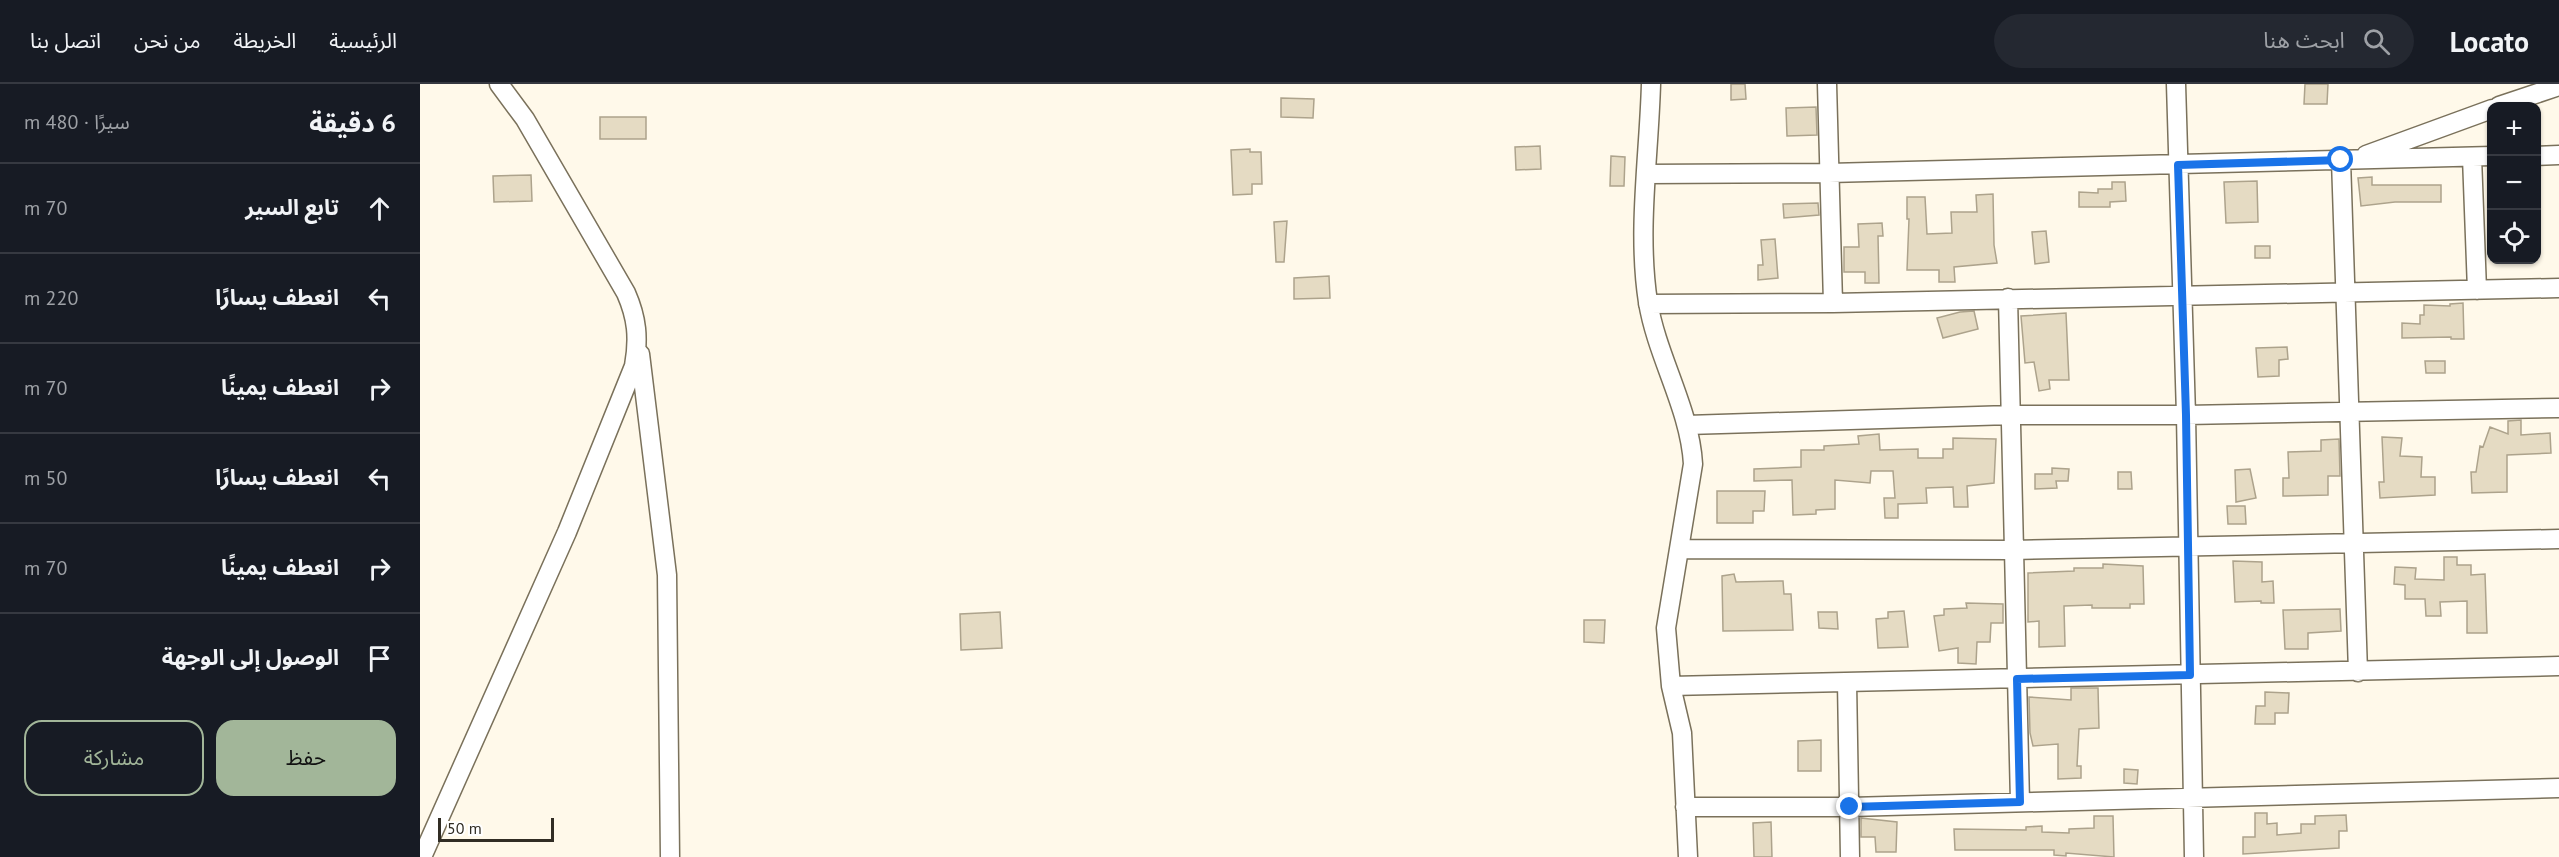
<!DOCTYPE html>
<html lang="ar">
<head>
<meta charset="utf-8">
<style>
	body { margin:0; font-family:"PT Sans","Noto Sans Arabic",sans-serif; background:#242831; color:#f1f3f6; direction:rtl }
	.controls { position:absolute; right:18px; top:18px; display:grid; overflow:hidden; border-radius:12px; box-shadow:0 2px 4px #0004 }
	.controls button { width:54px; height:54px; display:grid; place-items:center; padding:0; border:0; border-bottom:2px solid #363941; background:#171b24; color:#f1f3f6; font:30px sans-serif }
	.scale { position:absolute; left:18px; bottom:15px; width:116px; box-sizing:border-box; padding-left:6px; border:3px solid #312d24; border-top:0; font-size:16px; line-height:21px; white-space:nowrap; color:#312d24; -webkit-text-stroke:4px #fff; paint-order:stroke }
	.stop { position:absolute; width:18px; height:18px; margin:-14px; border:4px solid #1a73e8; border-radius:50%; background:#fff }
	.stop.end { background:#1a73e8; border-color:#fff; box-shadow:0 2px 6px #0008 }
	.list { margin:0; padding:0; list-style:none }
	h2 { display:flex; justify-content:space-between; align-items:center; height:78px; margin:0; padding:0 24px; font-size:26px }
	h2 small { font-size:20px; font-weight:400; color:#9ea1a6 }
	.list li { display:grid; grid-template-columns:39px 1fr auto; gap:18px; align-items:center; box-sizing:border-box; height:90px; padding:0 24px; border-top:2px solid #363941 }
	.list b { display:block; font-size:22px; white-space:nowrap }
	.list em { font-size:20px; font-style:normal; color:#9ea1a6 }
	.actions { display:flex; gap:12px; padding:18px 24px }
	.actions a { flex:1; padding:14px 0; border:2px solid #a2b699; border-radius:18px; text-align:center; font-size:21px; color:#a2b699 }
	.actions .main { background:#a2b699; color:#111 }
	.icon { flex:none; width:33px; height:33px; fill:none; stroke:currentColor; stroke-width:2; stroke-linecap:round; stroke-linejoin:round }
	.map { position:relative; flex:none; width:2139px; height:773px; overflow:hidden; direction:ltr }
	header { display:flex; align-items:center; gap:36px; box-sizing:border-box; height:84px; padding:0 30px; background:#171b24; border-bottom:2px solid #363941 }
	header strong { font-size:28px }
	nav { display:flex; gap:33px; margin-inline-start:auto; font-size:21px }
	.search { width:420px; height:54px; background:#242831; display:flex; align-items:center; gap:15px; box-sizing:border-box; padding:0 21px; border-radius:33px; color:#9ea1a6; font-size:22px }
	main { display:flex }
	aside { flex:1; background:#171b24 }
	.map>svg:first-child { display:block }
	.building { fill:#e5dbc3; stroke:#ada38c; stroke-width:1.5 }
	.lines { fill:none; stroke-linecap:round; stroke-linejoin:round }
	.minor-casing { stroke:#7a715b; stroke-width:21 }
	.minor { stroke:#fff; stroke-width:18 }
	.route { stroke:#1a73e8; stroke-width:8 }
</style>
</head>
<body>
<header>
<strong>Locato</strong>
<div class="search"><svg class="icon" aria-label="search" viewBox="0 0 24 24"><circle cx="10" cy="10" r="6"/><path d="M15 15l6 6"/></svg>ابحث هنا</div>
<nav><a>الرئيسية</a><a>الخريطة</a><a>من نحن</a><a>اتصل بنا</a></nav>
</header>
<main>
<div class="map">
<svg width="2139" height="773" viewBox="0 0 2139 773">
	<rect width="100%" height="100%" fill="#fff9ea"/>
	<path class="building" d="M1311 0H1325L1326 15 1311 16Z
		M1885 0H1908L1907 20H1884Z
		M861 14 894 15 893 34 861 33Z
		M1396 23 1397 51 1367 52 1366 24Z
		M180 33H226V55H180Z
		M1120 62 1121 85 1096 86 1095 63Z
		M830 65V68H841L842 100H832V110L813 111 811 66Z
		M1191 72 1205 73 1204 102H1190Z
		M111 91 112 117 74 118 73 92Z
		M1952 93V101H2021V118H1975L1941 122 1938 94Z
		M1837 97 1838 138 1806 139 1804 98Z
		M1692 98H1705L1706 117 1690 118V123H1659V108L1678 109V105H1692Z
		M1573 110 1574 161 1577 179 1534 183 1535 198H1519V186H1487L1489 135H1487V113H1505L1507 150 1532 149 1531 128H1557L1556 111Z
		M1398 119 1399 131 1364 134 1363 120Z
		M867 137 864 178H856L854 138Z
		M1462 139 1463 152H1458L1459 199H1445V188H1424V163H1439L1438 140Z
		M1626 147 1629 178 1615 180 1612 148Z
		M1355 155 1358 194 1338 196V181H1343L1341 156Z
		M1835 162H1850V174H1835Z
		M909 192 910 214 874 215V194Z
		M2043 219 2044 255H2031V253L1982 254V239L2000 240V231H2004V221L2030 222V220Z
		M1554 227 1558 245 1523 254 1517 234 1540 228Z
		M1646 229 1649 296H1629L1630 305 1619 307 1614 278 1605 279 1601 232Z
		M1867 263 1868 275 1859 276V292L1838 293 1836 264Z
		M2005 277H2025V289H2006Z
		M2101 336V351L2130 349 2131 369 2087 371V408L2052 409 2051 388H2056L2060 362 2063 363 2070 343 2088 350V337Z
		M1459 350 1460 366 1498 365V374H1523V365H1533V354L1576 355 1574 399 1547 402 1548 423H1534L1533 403 1506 404 1507 419 1478 420V434H1465L1464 414H1475L1473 387H1451L1450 399 1415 396V425L1396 426V430L1373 431 1372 396 1334 397V385L1381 383V366H1404V362L1439 360 1438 352Z
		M1962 353 1982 354 1980 372 2002 373 2001 393H2015V411L1960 414 1959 398H1964Z
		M1919 355 1920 392H1908V411L1863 412V394H1869L1868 368 1901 367V356Z
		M1632 384 1649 385 1648 397H1636L1637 404 1615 405V390H1632Z
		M1830 385 1836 414 1816 418 1815 386Z
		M1698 388H1711L1712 405H1698Z
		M1297 407H1345L1344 427H1333V439H1297Z
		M1807 422H1825L1826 440H1808Z
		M2024 473H2037V481H2051V491L2065 490 2067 549H2047V517L2020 518 2021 532H2006L2005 515H1985V501L1974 500 1975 483 1996 484 1995 495 2024 496Z
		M1813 477 1842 478V498L1853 497 1854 519H1841V517L1815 518Z
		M1683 480 1723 482 1724 520H1710V524H1672V521L1644 522 1645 562 1619 563V537L1608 538V489L1654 487V484H1683Z
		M1314 490 1316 498 1363 497 1364 510H1371L1373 546 1303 547 1302 492Z
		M1546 519 1583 520V539H1571L1570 558H1557L1556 580 1538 579V564L1519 567 1514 532 1524 531V525L1547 524Z
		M1920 525 1921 547 1888 549V565H1865L1863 526Z
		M1484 527 1488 563 1458 564 1456 535 1468 534V528Z
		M580 528 582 564 541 566 540 530Z
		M1398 528H1417L1418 545 1399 544Z
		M1164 536H1185L1184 559 1164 558Z
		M1651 604H1678L1679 644 1659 645 1657 682H1661V694L1638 695V660L1613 662 1610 649 1609 613 1651 616Z
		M1845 608 1869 609 1868 629H1855V640H1835L1836 622H1845Z
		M1401 656V687H1378V657Z
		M1704 685 1718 686 1717 700 1704 699Z
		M1835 729H1847V740L1857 739V751L1881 749V740H1895V732L1926 731 1927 747H1919V764L1823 770V753H1835Z
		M1674 732H1693L1694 773 1646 769V772L1634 771V766H1535L1534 745 1606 746V743L1622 742V748L1649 749V745L1674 744Z
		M1441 734 1477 738 1476 768H1456L1455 753H1441Z
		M1351 738 1352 773H1334L1333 739Z"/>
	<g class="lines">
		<defs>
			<path id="minor" d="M1231 0C1229 72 1217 147 1228 218 1237 273 1270 325 1273 380L1246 544 1251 602 1262 649 1268 773
				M1407 0 1413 219
				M1756 0 1766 331 1774 773
				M2079 22 2139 2
				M1946 71 2072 25
				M2116 72 2139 71
				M2052 73 2057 206
				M1921 76 1938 588
				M1227 90 1409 89 2072 72
				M1588 214 1600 718
				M1228 220 1413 219 2139 204
				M220 270 247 491 250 773
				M1267 341 1590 331H1766L2139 324
				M1260 465 1592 466 2139 455
				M1427 598 1430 773
				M1251 602 2139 582
				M1265 723H1430L2139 704
				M2 773 147 448 214 282C219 254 217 234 206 209L105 35 79 0"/>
		</defs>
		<use href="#minor" class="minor-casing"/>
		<use href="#minor" class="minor"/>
	</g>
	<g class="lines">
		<path class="route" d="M1430 723 1600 718 1597 595 1770 591 1766 331 1758 81 1921 76"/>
	</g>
</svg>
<div class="controls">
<button>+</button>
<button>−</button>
<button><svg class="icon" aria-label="locate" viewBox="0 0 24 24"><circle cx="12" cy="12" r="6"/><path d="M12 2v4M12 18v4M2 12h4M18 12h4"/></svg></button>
</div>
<div class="scale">50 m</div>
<div class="stop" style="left:1921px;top:76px"></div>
<div class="stop end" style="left:1430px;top:723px"></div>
</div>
<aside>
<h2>6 دقيقة<small>سيرًا · 480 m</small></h2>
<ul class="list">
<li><svg class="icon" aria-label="ahead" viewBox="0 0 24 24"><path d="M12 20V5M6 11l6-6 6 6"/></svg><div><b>تابع السير</b></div><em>70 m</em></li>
<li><svg class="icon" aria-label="left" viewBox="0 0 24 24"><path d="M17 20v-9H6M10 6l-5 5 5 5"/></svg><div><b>انعطف يسارًا</b></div><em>220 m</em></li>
<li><svg class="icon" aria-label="right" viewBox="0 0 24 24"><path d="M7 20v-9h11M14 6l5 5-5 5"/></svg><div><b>انعطف يمينًا</b></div><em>70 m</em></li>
<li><svg class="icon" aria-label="left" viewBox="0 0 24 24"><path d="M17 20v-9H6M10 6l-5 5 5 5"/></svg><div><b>انعطف يسارًا</b></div><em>50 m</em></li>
<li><svg class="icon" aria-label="right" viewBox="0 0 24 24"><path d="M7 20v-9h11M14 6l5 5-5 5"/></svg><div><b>انعطف يمينًا</b></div><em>70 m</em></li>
<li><svg class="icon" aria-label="arrive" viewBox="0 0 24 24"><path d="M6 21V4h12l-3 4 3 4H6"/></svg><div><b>الوصول إلى الوجهة</b></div></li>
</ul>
<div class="actions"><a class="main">حفظ</a><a>مشاركة</a></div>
</aside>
</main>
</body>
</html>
